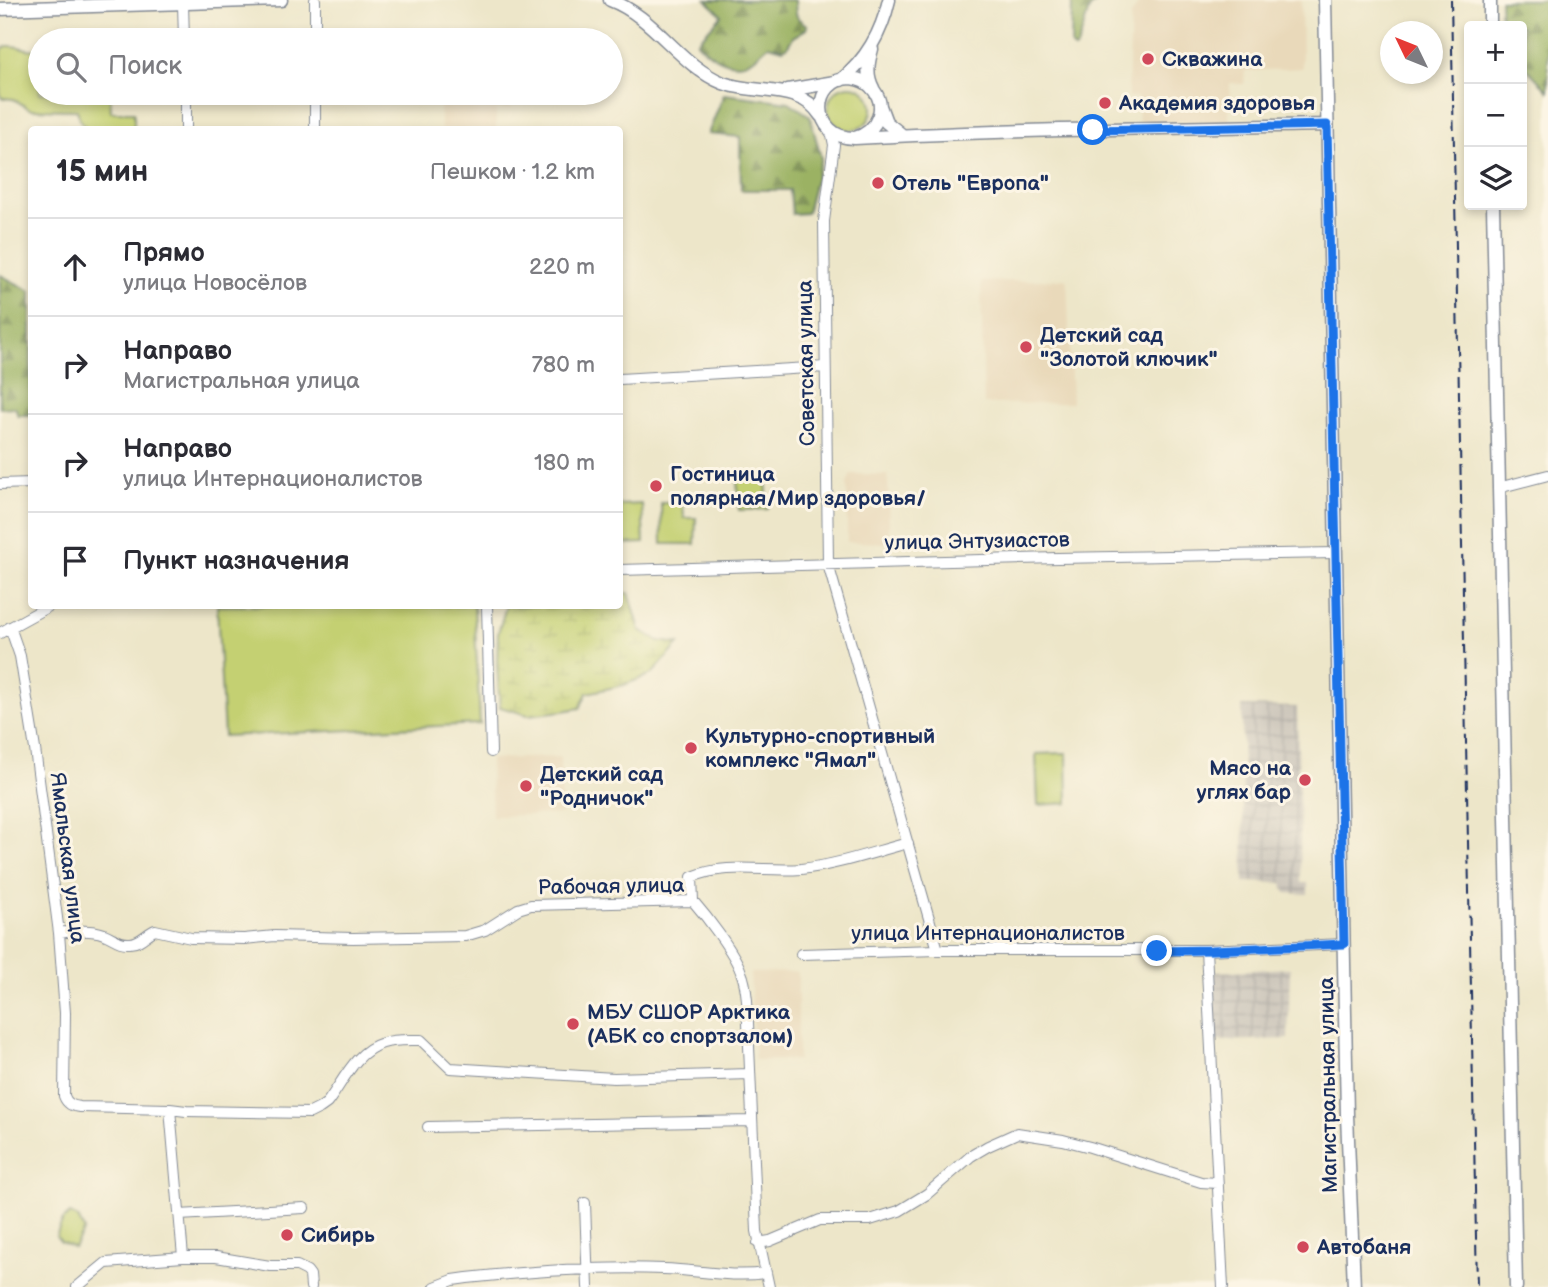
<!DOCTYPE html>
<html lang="ru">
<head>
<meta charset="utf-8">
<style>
	body { margin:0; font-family:"Balsamiq Sans",sans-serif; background:#f7f7f7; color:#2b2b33 }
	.controls { position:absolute; right:21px; top:21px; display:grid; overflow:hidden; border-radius:7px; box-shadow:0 4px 10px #0003 }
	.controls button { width:63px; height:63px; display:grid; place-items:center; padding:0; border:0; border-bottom:2px solid #e1e1e2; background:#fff; color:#2b2b33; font:35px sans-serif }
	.compass { position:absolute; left:1380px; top:21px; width:63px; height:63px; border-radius:50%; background:#fff; box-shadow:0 4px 10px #0003; rotate:313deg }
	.stop { position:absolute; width:21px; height:21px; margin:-16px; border:5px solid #1a73e8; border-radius:50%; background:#fff }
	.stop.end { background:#1a73e8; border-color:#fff; box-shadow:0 2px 7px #0008 }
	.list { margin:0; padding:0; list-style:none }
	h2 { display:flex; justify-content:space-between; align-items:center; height:91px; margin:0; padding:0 28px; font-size:30px }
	h2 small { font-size:23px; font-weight:400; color:#7c7c81 }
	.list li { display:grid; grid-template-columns:46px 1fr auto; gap:21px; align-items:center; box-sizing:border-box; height:98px; padding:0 28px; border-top:2px solid #e1e1e2 }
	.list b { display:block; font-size:26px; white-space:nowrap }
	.list p { margin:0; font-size:23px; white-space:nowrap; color:#7c7c81 }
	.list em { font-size:23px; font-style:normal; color:#7c7c81 }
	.icon { flex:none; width:38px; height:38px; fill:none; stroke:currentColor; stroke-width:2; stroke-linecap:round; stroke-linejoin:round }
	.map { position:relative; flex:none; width:1548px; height:1287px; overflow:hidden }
	.search { position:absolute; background:#fff; box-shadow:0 4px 10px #0003; left:28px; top:28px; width:595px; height:77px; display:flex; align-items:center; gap:18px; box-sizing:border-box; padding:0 24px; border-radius:38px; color:#7c7c81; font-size:26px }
	.panel { position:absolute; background:#fff; box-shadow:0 4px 10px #0003; left:28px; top:126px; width:595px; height:483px; border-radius:7px }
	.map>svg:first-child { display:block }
	.built { fill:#e9d9ba }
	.industrial { fill:url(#industrial-grid) }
	.green { fill:#c4d072; stroke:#708068; stroke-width:2 }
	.forest { fill:url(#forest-firs); stroke:#5b7061; stroke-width:2 }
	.wetland { fill:url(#wetland-marsh); stroke:#708068; stroke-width:2 }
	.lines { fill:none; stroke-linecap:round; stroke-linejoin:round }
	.minor-casing { stroke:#848a94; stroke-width:12 }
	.major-casing { stroke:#848a94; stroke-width:15 }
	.minor { stroke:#fff; stroke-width:10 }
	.major { stroke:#fff; stroke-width:12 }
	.rail { stroke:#1b2f5e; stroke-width:2; stroke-dasharray:10 5; stroke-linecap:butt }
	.route { stroke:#1a73e8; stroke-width:9 }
	.poi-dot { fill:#d1495b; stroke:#fcf5e5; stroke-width:2.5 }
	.labels { text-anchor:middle; stroke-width:6; stroke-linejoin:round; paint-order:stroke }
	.poi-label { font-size:21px; font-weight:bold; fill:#1b2f5e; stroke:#fcf5e5; text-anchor:start }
	.street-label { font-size:21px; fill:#1b2f5e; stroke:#fcf5e5 }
</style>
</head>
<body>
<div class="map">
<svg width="1548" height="1287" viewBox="0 0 1548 1287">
	<defs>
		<pattern id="industrial-grid" width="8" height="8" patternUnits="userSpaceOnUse" patternTransform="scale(1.75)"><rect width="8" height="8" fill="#c9c3b8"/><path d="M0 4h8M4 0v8" fill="none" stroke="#aca8a1"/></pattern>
		<pattern id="forest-firs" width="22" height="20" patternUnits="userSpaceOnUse" patternTransform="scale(1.75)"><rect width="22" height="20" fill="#9bb264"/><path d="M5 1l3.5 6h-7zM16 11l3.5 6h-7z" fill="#7e9156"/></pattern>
		<pattern id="wetland-marsh" width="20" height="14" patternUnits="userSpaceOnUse" patternTransform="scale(1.75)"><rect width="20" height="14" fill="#c4d072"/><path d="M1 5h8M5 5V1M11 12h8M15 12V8" fill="none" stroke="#a8b365"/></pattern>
	</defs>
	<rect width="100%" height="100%" fill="#fcf5e5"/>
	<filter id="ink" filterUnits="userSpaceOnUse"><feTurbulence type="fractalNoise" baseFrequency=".0143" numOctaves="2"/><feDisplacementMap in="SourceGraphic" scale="14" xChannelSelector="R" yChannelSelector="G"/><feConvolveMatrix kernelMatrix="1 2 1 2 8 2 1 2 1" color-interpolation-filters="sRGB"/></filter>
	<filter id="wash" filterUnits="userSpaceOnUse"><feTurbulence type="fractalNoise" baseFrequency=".00686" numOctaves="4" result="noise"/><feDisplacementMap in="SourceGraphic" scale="28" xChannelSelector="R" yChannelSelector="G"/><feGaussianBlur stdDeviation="1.57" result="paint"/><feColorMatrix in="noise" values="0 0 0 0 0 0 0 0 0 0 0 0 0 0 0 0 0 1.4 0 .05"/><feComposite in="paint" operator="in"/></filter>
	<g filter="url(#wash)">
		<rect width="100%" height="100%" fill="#ede6c9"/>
		<path class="built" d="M1141 0H1301L1302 68 1245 71 1244 84 1230 83 1229 121 1139 122 1137 97H1128L1131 15Z
			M440 93H511V109H496V129H441Z
			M1067 279 1072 403 984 404 981 282Z
			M851 474 888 475 889 543 847 542V484Z
			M560 757 562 814 492 816 490 759Z
			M798 972V1060H755L750 973Z"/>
		<path class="industrial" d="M1242 706 1297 707 1301 883H1308V894L1286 893 1282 883 1244 882Z
			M1290 968 1288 1039 1215 1041 1213 972Z"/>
		<path class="green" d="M7 46C20 45 28 52 40 49V93H110L111 112H134V129H86V127L81 122 77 110 30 109 13 99 2 98 0 95 2 49Z
			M828 108a22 22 0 1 1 44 0a22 22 0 1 1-44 0Z
			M766 478 768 509 739 510 737 479Z
			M661 503H683L684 518H696L695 544H662Z
			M642 504 644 543 620 544V505Z
			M217 606H474L480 724 224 736Z
			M1067 753 1068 803 1038 805 1036 754Z
			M70 1214 78 1218 84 1230 74 1248 61 1242 56 1236 63 1220Z"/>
		<path class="forest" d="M706 0H795C796 14 794 18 807 25L806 29 793 37 787 47 783 49 769 45C763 49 758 56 751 60 733 71 709 56 697 42L722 15Z
			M1072 0H1099L1089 9 1079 42 1077 47 1074 49 1071 47Z
			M1500 0H1548V91L1522 63V26H1501Z
			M724 94 789 102 810 116 821 158 807 213 792 214 790 190H741L740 137 708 134Z
			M0 275 31 291V415H18L15 407 0 408Z"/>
		<path class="wetland" d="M629 593 640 630 659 641 679 644 652 674 624 685 587 693 580 708 562 711 528 715 500 707 497 665 498 633 506 606H620V594Z"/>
	</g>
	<g filter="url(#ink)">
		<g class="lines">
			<defs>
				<path id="minor" d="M315 0V40
					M183 3 184 40
					M186 93V130
					M315 93V130
					M828 128 832 135 834 145 824 221 828 564 938 950
					M620 379 825 367
					M0 484 32 483
					M1498 488 1548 475
					M620 570 1058 558 1336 553
					M487 606 491 752
					M10 627 20 656 35 749 59 933 65 1013 64 1096C67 1104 72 1106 80 1107L170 1109 186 1111 310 1113 320 1108 327 1103C343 1082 355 1051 383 1043 395 1039 408 1040 421 1040L450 1068 614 1078 750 1074
					M0 633 49 606
					M693 901 692 877C728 862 764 872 801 869 838 865 873 852 908 843
					M59 933C74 931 90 929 104 934 114 938 119 944 130 943 140 943 146 934 155 930L191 938 244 939 275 936 353 938 465 936 485 930 518 909 531 905 693 901C707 917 734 952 741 972 745 981 746 990 747 1000L757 1231 769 1287
					M1206 950 1223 1287
					M801 954 938 950H1206L1344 944
					M170 1109 183 1257
					M428 1127 752 1121
					M585 1203 588 1287
					M179 1215 304 1208
					M758 1243 770 1241 820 1220H870L899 1211 927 1194 971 1156 988 1146 1017 1133 1063 1140 1090 1147 1201 1182 1217 1183
					M77 1287 106 1263 183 1257H216L270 1266H297L307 1271 310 1275 311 1287
					M435 1287 453 1280 467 1278C532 1271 598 1266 664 1269 698 1270 731 1278 765 1273"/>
				<path id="major" d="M610 0C655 17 679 65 723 83 754 95 801 83 821 116
					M1325 0 1347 1115 1354 1287
					M1490 0V26
					M0 9 281 0
					M872 49C868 63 866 75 873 88
					M841 80C866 60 882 31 889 0
					M788 90 835 82
					M880 106 886 122 902 135
					M855 138C878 131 889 105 871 87 866 81 858 79 851 78 811 78 810 139 855 138 1012 129 1170 128 1327 125
					M1493 205 1516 1287"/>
			</defs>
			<use href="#minor" class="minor-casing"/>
			<use href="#major" class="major-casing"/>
			<use href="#minor" class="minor"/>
			<use href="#major" class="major"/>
			<path class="rail" d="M1451 0 1477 1287"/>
		</g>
	</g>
	<g class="lines" filter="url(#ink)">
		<path class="route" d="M1093 130 1327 125 1344 944 1212 950 1157 951"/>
	</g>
	<g class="poi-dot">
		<circle cx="1148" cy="59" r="7"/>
		<circle cx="1105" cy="103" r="7"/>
		<circle cx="878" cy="183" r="7"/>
		<circle cx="1026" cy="347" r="7"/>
		<circle cx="656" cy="486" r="7"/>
		<circle cx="691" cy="748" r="7"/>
		<circle cx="1305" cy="780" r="7"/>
		<circle cx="526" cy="786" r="7"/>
		<circle cx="573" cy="1024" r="7"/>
		<circle cx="287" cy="1235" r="7"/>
		<circle cx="1303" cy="1247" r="7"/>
	</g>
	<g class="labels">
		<g class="poi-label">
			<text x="1162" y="66">Скважина</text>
			<text x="1119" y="110">Академия здоровья</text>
			<text x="892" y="190">Отель "Европа"</text>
			<text x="1040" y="342">Детский сад<tspan x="1040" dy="24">"Золотой ключик"</tspan></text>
			<text x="670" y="481">Гостиница<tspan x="670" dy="24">полярная/Мир здоровья/</tspan></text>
			<text x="705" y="743">Культурно-спортивный<tspan x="705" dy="24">комплекс "Ямал"</tspan></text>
			<text x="1291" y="775" text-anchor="end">Мясо на<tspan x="1291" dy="24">углях бар</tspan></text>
			<text x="540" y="781">Детский сад<tspan x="540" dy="24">"Родничок"</tspan></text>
			<text x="587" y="1019">МБУ СШОР Арктика<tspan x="587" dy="24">(АБК со спортзалом)</tspan></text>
			<text x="301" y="1242">Сибирь</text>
			<text x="1317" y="1254">Автобаня</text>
		</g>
		<g class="street-label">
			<text transform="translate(806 363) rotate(-91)" y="7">Советская улица</text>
			<text transform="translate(977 541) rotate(-1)" y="7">улица Энтузиастов</text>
			<text transform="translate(68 858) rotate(83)" y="7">Ямальская улица</text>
			<text transform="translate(611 886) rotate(-1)" y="7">Рабочая улица</text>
			<text x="988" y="940">улица Интернационалистов</text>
			<text transform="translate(1328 1085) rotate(-91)" y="7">Магистральная улица</text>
		</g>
	</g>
</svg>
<div class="controls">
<button>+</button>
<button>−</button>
<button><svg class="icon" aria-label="layers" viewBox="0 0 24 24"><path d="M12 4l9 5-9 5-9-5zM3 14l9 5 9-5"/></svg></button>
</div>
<svg class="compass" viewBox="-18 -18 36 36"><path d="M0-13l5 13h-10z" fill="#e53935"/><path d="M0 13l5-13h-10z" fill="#7c7c81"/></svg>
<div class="stop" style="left:1093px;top:130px"></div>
<div class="stop end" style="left:1157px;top:951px"></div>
<div class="search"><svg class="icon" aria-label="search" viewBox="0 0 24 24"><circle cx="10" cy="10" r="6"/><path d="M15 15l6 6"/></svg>Поиск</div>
<section class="panel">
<h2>15 мин<small>Пешком · 1.2 km</small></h2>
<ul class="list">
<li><svg class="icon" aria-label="ahead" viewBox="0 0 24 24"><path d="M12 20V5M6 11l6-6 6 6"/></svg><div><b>Прямо</b><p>улица Новосёлов</p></div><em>220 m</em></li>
<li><svg class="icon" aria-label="right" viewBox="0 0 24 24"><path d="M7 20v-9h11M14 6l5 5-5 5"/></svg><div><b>Направо</b><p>Магистральная улица</p></div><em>780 m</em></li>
<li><svg class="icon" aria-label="right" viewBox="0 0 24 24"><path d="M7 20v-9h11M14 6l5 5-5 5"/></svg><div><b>Направо</b><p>улица Интернационалистов</p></div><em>180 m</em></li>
<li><svg class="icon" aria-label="arrive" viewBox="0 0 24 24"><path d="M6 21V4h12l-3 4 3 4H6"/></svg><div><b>Пункт назначения</b></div></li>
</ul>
</section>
</div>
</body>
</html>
